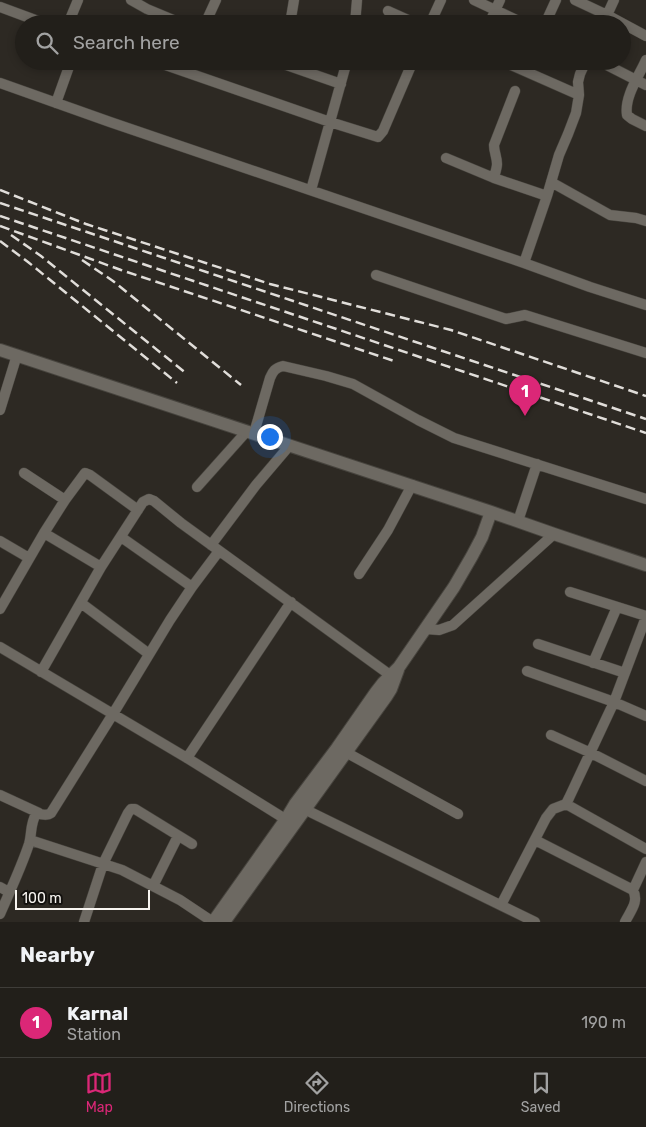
<!DOCTYPE html>
<html lang="en">
<head>
<meta charset="utf-8">
<style>
	body { margin:0; font-family:Rubik,sans-serif; background:#2a2723; color:#f1f3f6 }
	.scale { position:absolute; left:15px; bottom:12px; width:135px; box-sizing:border-box; padding-left:5px; border:2px solid #f7f4f0; border-top:0; font-size:14px; line-height:18px; white-space:nowrap; color:#f7f4f0; -webkit-text-stroke:4px #14120f; paint-order:stroke }
	.you { position:absolute; left:269px; top:436px; width:18px; height:18px; margin:-12px; border:4px solid #fff; border-radius:50%; background:#1a73e8; box-shadow:0 0 0 8px #1a73e833 }
	.badge { display:grid; place-items:center; width:32px; height:32px; border-radius:50%; background:#db2777; color:#fff; font-size:16px; font-weight:700 }
	.pin { position:absolute; translate:-50% -41px; filter:drop-shadow(0 1px 2px #0008) }
	.pin::after { content:''; position:absolute; top:26px; width:18px; height:15px; background:inherit; clip-path:polygon(0 0,100% 0,50% 100%) }
	.list { margin:0; padding:0; list-style:none }
	h2 { display:flex; justify-content:space-between; align-items:center; height:65px; margin:0; padding:0 20px; font-size:21px }
	h2 small { font-size:16px; font-weight:400; color:#a2a2a2 }
	.list li { display:grid; grid-template-columns:32px 1fr auto; gap:15px; align-items:center; box-sizing:border-box; height:70px; padding:0 20px; border-top:1px solid #3f3d39 }
	.list b { display:block; font-size:19px; white-space:nowrap }
	.list p { margin:0; font-size:16px; white-space:nowrap; color:#a2a2a2 }
	.list em { font-size:16px; font-style:normal; color:#a2a2a2 }
	.icon { flex:none; width:28px; height:28px; fill:none; stroke:currentColor; stroke-width:2; stroke-linecap:round; stroke-linejoin:round }
	.map { position:relative; flex:none; width:646px; height:922px; overflow:hidden }
	.search { position:absolute; background:#221f1a; box-shadow:0 2px 8px #0003; left:15px; right:15px; top:15px; height:55px; display:flex; align-items:center; gap:12px; box-sizing:border-box; padding:0 18px; border-radius:28px; color:#a2a2a2; font-size:19px }
	.sheet { height:135px; background:#221f1a }
	nav { display:flex; justify-content:space-around; align-items:center; box-sizing:border-box; height:70px; border-top:1px solid #3f3d39; background:#221f1a; font-size:14px; color:#a2a2a2 }
	nav a { display:grid; justify-items:center; gap:2px }
	nav .on { color:#db2777 }
	.map>svg:first-child { display:block }
	.lines { fill:none; stroke-linecap:round; stroke-linejoin:round }
	.minor-casing { stroke:#47443e; stroke-width:11 }
	.tertiary-casing { stroke:#47443e; stroke-width:14 }
	.minor { stroke:#6d6962; stroke-width:10 }
	.tertiary { stroke:#6d6962; stroke-width:12 }
	.rail { stroke:#e0ddd9; stroke-width:2.5; stroke-dasharray:10 5; stroke-linecap:butt }
</style>
</head>
<body>
<div class="map">
<svg width="646" height="922" viewBox="0 0 646 922">
	<rect width="100%" height="100%" fill="#2d2923"/>
	<g class="lines">
		<defs>
			<path id="minor" d="M131 0 147 9 183 24
				M474 0 525 24
				M575 0 607 15 646 36
				M0 7 46 24
				M388 11 417 24
				M68 24 78 0
				M205 24 216 0
				M290 24 294 0
				M355 24 357 0
				M430 24 441 0
				M489 24 500 0
				M545 24 556 0
				M603 24 614 0
				M646 60C639 76 624 97 627 115L632 119 646 126
				M154 61 330 122 378 137 383 131 413 61
				M275 61 341 84
				M502 61 579 95
				M599 61 646 85
				M0 83 110 122 524 263 590 287 646 305
				M56 103 71 61
				M446 158 494 178 547 196
				M494 178C495 173 497 168 497 164 497 157 494 152 494 145L515 91
				M551 182 610 215 636 218 646 221
				M311 190 347 61
				M524 263 547 196 559 155 568 134 576 113 579 95 578 82 580 74 586 61
				M376 275 506 319 525 315 646 353
				M0 410 17 355
				M254 433 270 378C273 371 275 368 283 366L326 376 353 384 418 420 454 438 646 499
				M24 473 65 500
				M197 487 247 431
				M518 521 537 464
				M44 533 101 567
				M121 537 192 587
				M0 541 29 558
				M211 545 256 485 290 445
				M359 574 388 530 412 485
				M570 592 646 616
				M81 603 149 654
				M0 609 44 533 65 500 85 473 90 475 138 510
				M426 629 439 630 453 625 554 534
				M538 644 625 673
				M0 647 187 758 290 822
				M593 663 617 607
				M527 671 614 702 646 716
				M41 672 101 567 143 502 149 499 154 501 181 523 390 675
				M551 735 591 753 646 781
				M340 749 458 814
				M187 758 291 602
				M0 795 39 813
				M566 804 646 849
				M300 807 535 922
				M30 840 122 870 180 900 213 922
				M535 840 633 890 646 862
				M153 886 178 836
				M0 887 9 892
				M501 905 546 818 553 809 566 804 569 798 614 702 646 617
				M0 914C10 891 21 868 29 844 32 834 30 824 36 814 41 813 46 817 51 813L113 714 170 620 192 587 219 551
				M84 922 103 864 128 813 131 809H135L192 844
				M625 922C631 910 639 902 633 890"/>
			<path id="tertiary" d="M0 350 491 512 554 534 646 565
				M213 922 286 819 295 804 337 748 376 692 383 683 399 667 454 587 472 556 482 537 491 512
				M224 922 386 697 391 689 398 670"/>
		</defs>
		<use href="#minor" class="minor-casing"/>
		<use href="#tertiary" class="tertiary-casing"/>
		<use href="#minor" class="minor"/>
		<use href="#tertiary" class="tertiary"/>
		<path class="rail" d="M0 190 86 224 270 284 451 330 646 396
			M0 203 646 419
			M0 216 646 433
			M0 226 121 270 397 362
			M11 235 41 256 187 374
			M0 241 28 262 177 383
			M82 260 113 281 241 385"/>
	</g>
</svg>
<div class="scale">100 m</div>
<div class="you"></div>
<div class="pin badge" style="left:525px;top:416px">1</div>
<div class="search"><svg class="icon" aria-label="search" viewBox="0 0 24 24"><circle cx="10" cy="10" r="6"/><path d="M15 15l6 6"/></svg>Search here</div>
</div>
<section class="sheet">
<h2>Nearby<small></small></h2>
<ul class="list">
<li><span class="badge">1</span><div><b>Karnal</b><p>Station</p></div><em>190 m</em></li>
</ul>
</section>
<nav>
<a class="on"><svg class="icon" aria-label="map" viewBox="0 0 24 24"><path d="M3 6l6-2 6 2 6-2v14l-6 2-6-2-6 2zM9 4v14M15 6v14"/></svg>Map</a>
<a><svg class="icon" aria-label="directions" viewBox="0 0 24 24"><path d="M12 3l9 9-9 9-9-9zM9 14v-3h6M13 9l2 2-2 2"/></svg>Directions</a>
<a><svg class="icon" aria-label="saved" viewBox="0 0 24 24"><path d="M7 4h10v16l-5-4-5 4z"/></svg>Saved</a>
</nav>
</body>
</html>
